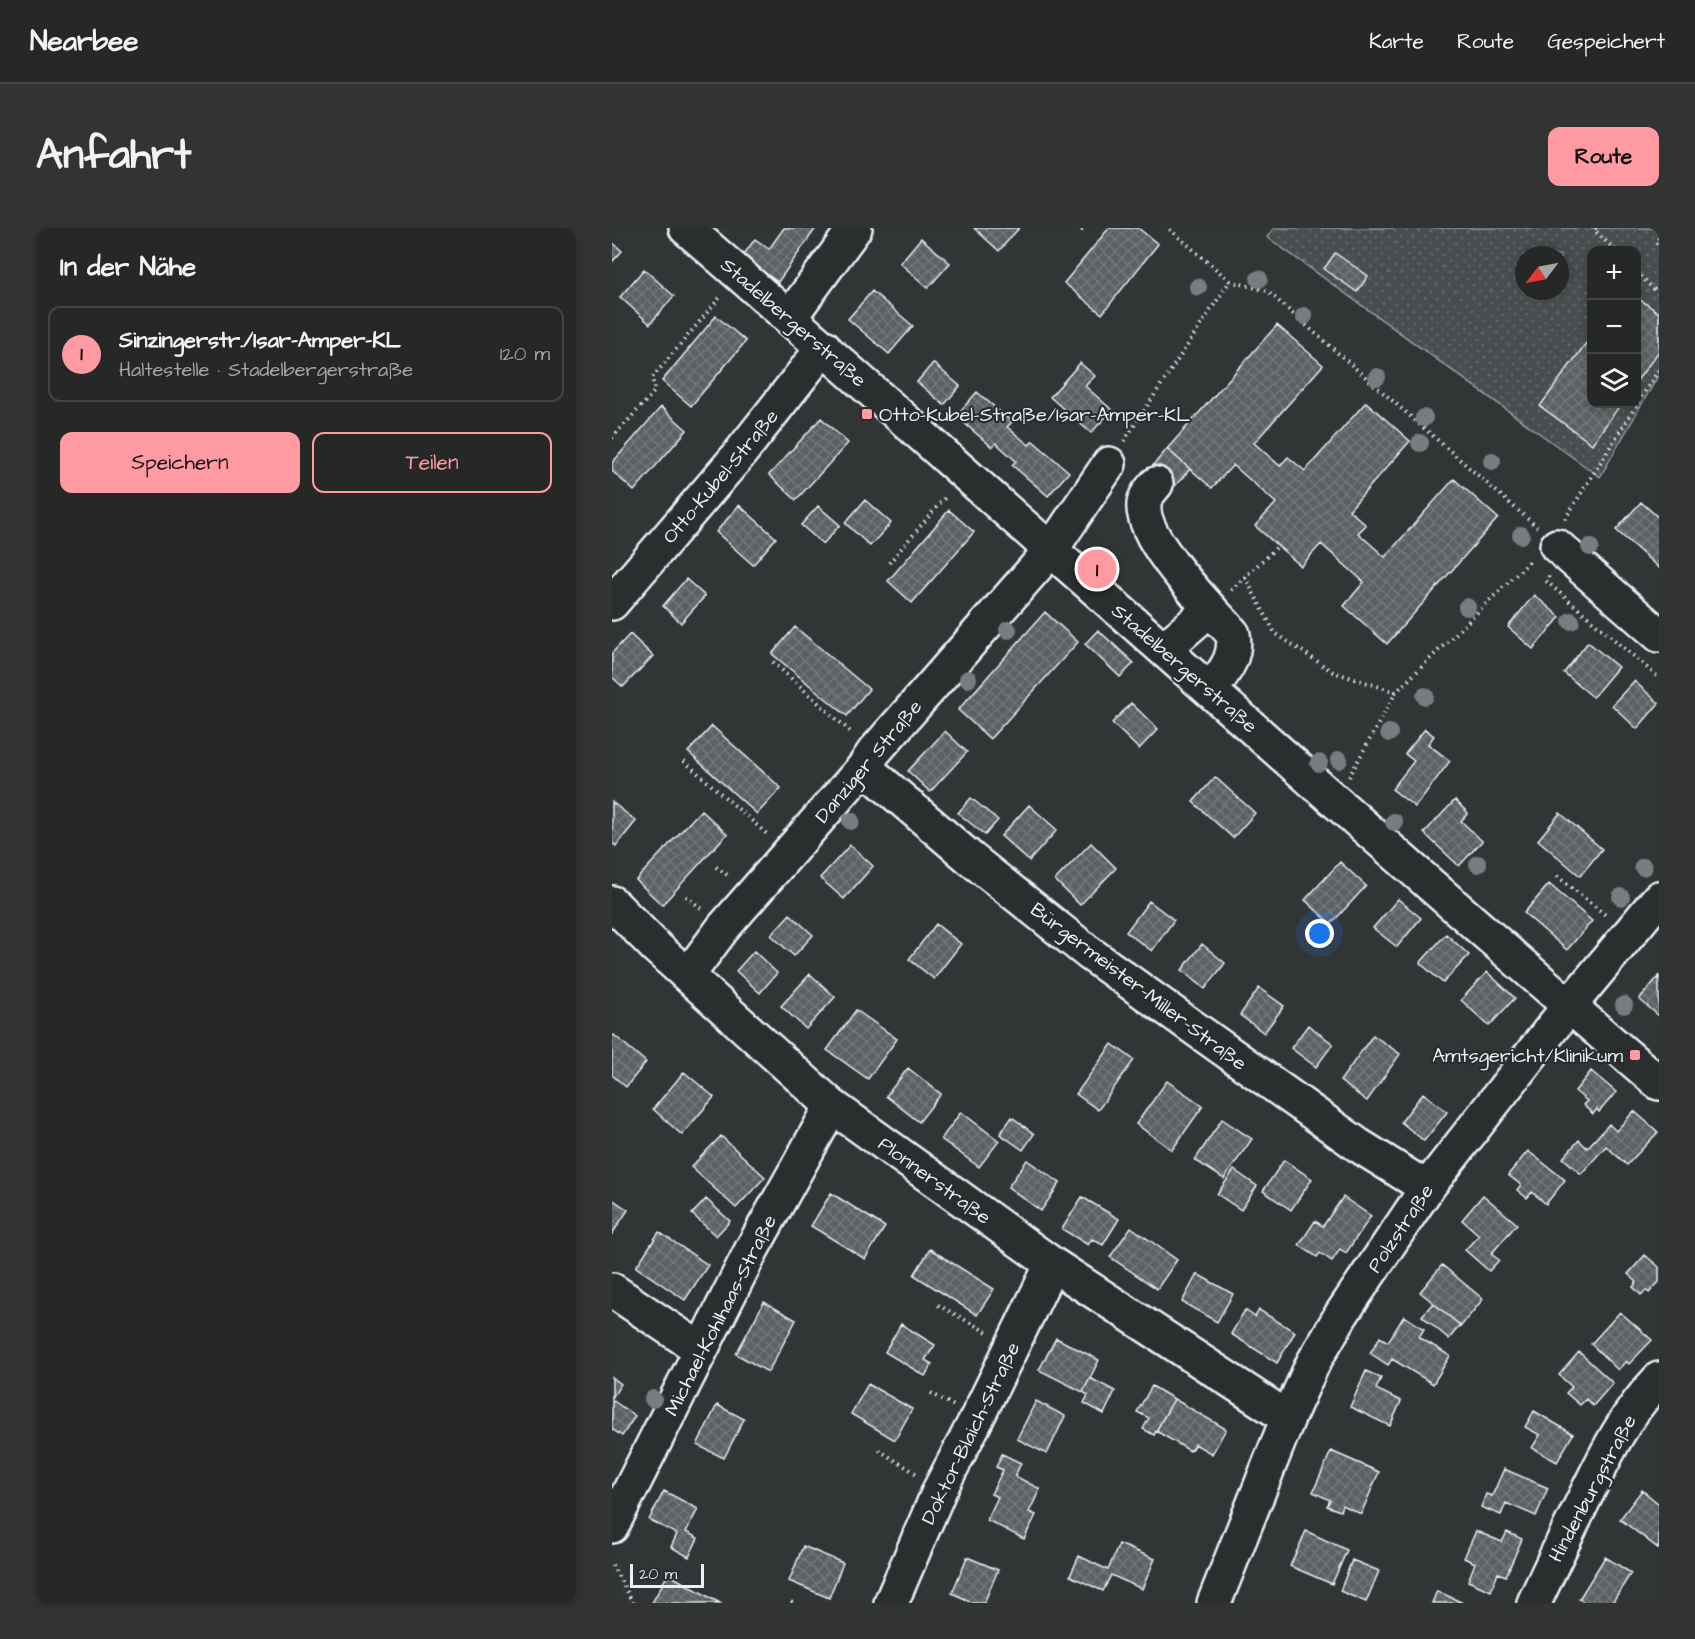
<!DOCTYPE html>
<html lang="de">
<head>
<meta charset="utf-8">
<style>
	body { margin:0; font-family:"Architects Daughter",sans-serif; background:#323434; color:#f1f3f6 }
	.controls { position:absolute; right:18px; top:18px; display:grid; overflow:hidden; border-radius:12px; box-shadow:0 3px 9px #0003 }
	.controls button { width:54px; height:54px; display:grid; place-items:center; padding:0; border:0; border-bottom:2px solid #424445; background:#262828; color:#f1f3f6; font:30px sans-serif }
	.compass { position:absolute; left:903px; top:18px; width:54px; height:54px; border-radius:50%; background:#262828; box-shadow:0 3px 9px #0003; rotate:238deg }
	.scale { position:absolute; left:18px; bottom:15px; width:74px; box-sizing:border-box; padding-left:6px; border:3px solid #e8f1f8; border-top:0; font-size:16px; line-height:21px; white-space:nowrap; color:#e8f1f8; -webkit-text-stroke:4px #2a2d2e; paint-order:stroke }
	.you { position:absolute; left:708px; top:706px; width:21px; height:21px; margin:-15px; border:4px solid #fff; border-radius:50%; background:#1a73e8; box-shadow:0 0 0 9px #1a73e833 }
	.badge { display:grid; place-items:center; width:39px; height:39px; border-radius:50%; background:#ff9aa2; color:#111; font-size:20px; font-weight:700 }
	.pin { position:absolute; translate:-50% -50%; border:3px solid #fff; box-shadow:0 2px 6px #0006 }
	.list { margin:0; padding:0; list-style:none }
	h2 { display:flex; justify-content:space-between; align-items:center; height:78px; margin:0; padding:0 24px; font-size:26px }
	h2 small { font-size:20px; font-weight:400; color:#a4a6a8 }
	.list li { display:grid; grid-template-columns:39px 1fr auto; gap:18px; align-items:center; box-sizing:border-box; height:96px; margin:0 12px 12px; padding:0 12px; border:2px solid #424445; border-radius:12px }
	.list b { display:block; font-size:22px; white-space:nowrap }
	.list p { margin:0; font-size:20px; white-space:nowrap; color:#a4a6a8 }
	.list em { font-size:20px; font-style:normal; color:#a4a6a8 }
	.actions { display:flex; gap:12px; padding:18px 24px }
	.actions a { flex:1; padding:14px 0; border:2px solid #ff9aa2; border-radius:12px; text-align:center; font-size:21px; color:#ff9aa2 }
	.actions .main { background:#ff9aa2; color:#111 }
	.icon { flex:none; width:33px; height:33px; fill:none; stroke:currentColor; stroke-width:2; stroke-linecap:round; stroke-linejoin:round }
	.map { position:relative; flex:none; width:1047px; height:1375px; overflow:hidden; border-radius:12px }
	header { display:flex; align-items:center; gap:36px; box-sizing:border-box; height:84px; padding:0 30px; background:#262828; border-bottom:2px solid #424445 }
	header strong { font-size:28px }
	nav { display:flex; gap:33px; margin-inline-start:auto; font-size:21px }
	.intro { display:flex; align-items:center; justify-content:space-between; box-sizing:border-box; height:144px; padding:0 36px }
	h1 { margin:0; font-size:42px }
	.button { padding:15px 27px; border-radius:12px; background:#ff9aa2; color:#111; font-size:21px; font-weight:700 }
	main { display:flex; gap:36px; padding:0 36px }
	aside { flex:1; background:#262828; border-radius:12px; box-shadow:0 3px 9px #0003 }
	.map>svg:first-child { display:block }
	.green { fill:url(#green-dots); stroke:#989fa4; stroke-width:1.5; fill-rule:evenodd }
	.building { fill:url(#building-cross-hatch); stroke:#e8f1f8; stroke-width:1.5 }
	.lines { fill:none; stroke-linecap:round; stroke-linejoin:round }
	.minor-casing { stroke:#e8f1f8; stroke-width:38 }
	.path { stroke:#e8f1f8; stroke-width:4; stroke-dasharray:1.5 4.5; stroke-linecap:butt }
	.minor { stroke:#2a2d2e; stroke-width:33 }
	.tree { fill:#777d80 }
	.poi-dot { fill:#ff9aa2; stroke:#2a2d2e; stroke-width:2 }
	.labels { text-anchor:middle; stroke-width:4.5; stroke-linejoin:round; paint-order:stroke }
	.street-label { font-size:20px; fill:#e8f1f8; stroke:#2a2d2e }
	.poi-label { font-size:20px; fill:#e8f1f8; stroke:#2a2d2e; text-anchor:start }
</style>
</head>
<body>
<header>
<strong>Nearbee</strong>
<nav><a>Karte</a><a>Route</a><a>Gespeichert</a></nav>
</header>
<div class="intro"><h1>Anfahrt</h1><a class="button">Route</a></div>
<main>
<aside>
<h2>In der Nähe<small></small></h2>
<ul class="list">
<li><span class="badge">1</span><div><b>Sinzingerstr./Isar-Amper-KL</b><p>Haltestelle · Stadelbergerstraße</p></div><em>120 m</em></li>
</ul>
<div class="actions"><a class="main">Speichern</a><a>Teilen</a></div>
</aside>
<div class="map">
<svg width="1047" height="1375" viewBox="0 0 1047 1375">
	<defs>
		<pattern id="green-dots" width="8" height="8" patternUnits="userSpaceOnUse" patternTransform="scale(1.5)"><rect width="8" height="8" fill="#494d4f"/><path d="M2 2h.1M6 6h.1" fill="none" stroke="#636769" stroke-width="1.8" stroke-linecap="round"/></pattern>
		<pattern id="building-cross-hatch" width="8" height="8" patternUnits="userSpaceOnUse" patternTransform="scale(1.5)"><rect width="8" height="8" fill="#5c6063"/><path d="M0 0l8 8M0 8l8-8" fill="none" stroke="#73777a"/></pattern>
	</defs>
	<rect width="100%" height="100%" fill="#323536"/>
	<filter id="ink" filterUnits="userSpaceOnUse"><feTurbulence type="fractalNoise" baseFrequency=".0167" numOctaves="2"/><feDisplacementMap in="SourceGraphic" scale="12" xChannelSelector="R" yChannelSelector="G"/><feConvolveMatrix kernelMatrix="1 2 1 2 8 2 1 2 1" color-interpolation-filters="sRGB"/></filter>
	<g filter="url(#ink)">
		<path class="green" d="M662 0H1044L1047 2V146L988 249 655 9ZM980 22H1024V176H980ZM912 27H948V63H912Z"/>
		<path class="building" d="M172 0H204L166 54 130 29 143 11 157 21Z
			M362 0H407L387 23Z
			M497 0H526L546 16 490 86 452 55Z
			M309 10 338 35 316 60 288 35Z
			M0 14 10 23 0 34Z
			M723 25 756 48 745 64 712 41Z
			M32 41 62 68 38 96 8 69Z
			M260 63 301 98 277 126 236 91Z
			M1024 69 1047 85V123L1024 154Z
			M104 88 134 113 79 178 50 153Z
			M665 97 711 137 642 215 668 238 676 229 693 243 754 174 798 213 737 282 754 297 746 305 773 329 842 251 886 290 775 416 732 378 752 354 709 316 689 338 643 298 664 275 621 237 600 260 555 221Z
			M980 107V176H1009L980 216 928 178Z
			M321 135 348 158 332 177 305 154Z
			M468 135 483 148 473 158 500 182 479 205 438 169Z
			M365 164 400 194 395 199 417 217 421 213 457 244 436 268 400 237 404 233 384 215 380 219 344 188Z
			M49 179 75 202 22 263 0 243V235Z
			M209 190 236 215 184 272 157 247Z
			M555 221 578 241 563 258 526 255Z
			M253 272 279 295 258 318 233 295Z
			M1029 274 1047 290V340L1004 302Z
			M127 277 164 310 141 337 104 304Z
			M206 278 228 297 211 316 189 297Z
			M337 282 362 304 300 375 276 353Z
			M74 351 93 368 69 395 51 378Z
			M922 367 948 389 921 421 896 399Z
			M433 384 466 414 378 511 346 482Z
			M183 399 257 461 235 488 160 426Z
			M486 402 522 435 508 449 473 416Z
			M18 406 41 428 11 459 0 449V425Z
			M976 414 1006 439 981 469 952 445Z
			M1022 453 1047 475 1025 501 1000 477Z
			M519 475 546 501 527 521 500 495Z
			M100 498 169 560 145 586 76 524Z
			M813 501 822 508 816 516 838 533 803 579 780 561 802 533 793 526Z
			M333 503 355 524 318 564 296 543Z
			M603 549 643 585 621 610 581 574Z
			M359 570 386 592 373 607 346 585Z
			M843 572 856 585 849 593 870 613 847 638 812 605Z
			M0 574 24 593 4 618 0 615Z
			M417 577 445 602 417 633 389 608Z
			M89 582 115 606 50 677 24 652Z
			M948 585 990 621 968 648 926 612Z
			M479 615 504 640 468 677 443 652Z
			M238 617 261 638 232 671 208 650Z
			M728 634 754 658 719 696 693 672Z
			M937 656 980 693 955 722 912 685Z
			M786 671 809 690 785 719 761 700Z
			M537 673 562 692 540 723 514 704Z
			M178 686 201 707 182 728 159 707Z
			M324 696 349 716 322 751 297 731Z
			M834 706 857 727 831 755 808 735Z
			M590 716 613 735 593 761 570 742Z
			M142 723 165 745 148 765 124 743Z
			M875 744 903 770 877 798 849 772Z
			M198 746 223 769 194 801 169 778Z
			M1047 748V788L1027 771Z
			M647 760 672 778 652 805 628 787Z
			M244 782 285 811 256 851 215 822Z
			M696 797 721 816 704 839 679 820Z
			M2 807 34 834 14 859 0 847V809Z
			M761 807 788 826 755 873 728 853Z
			M500 816 522 832 486 882 464 866Z
			M296 840 329 866 307 894 274 868Z
			M979 843 1004 864 987 884 985 881 981 886 971 877 975 873 963 863Z
			M72 844 102 869 70 907 41 881Z
			M555 853 591 878 560 922 524 896Z
			M811 865 835 884 812 913 789 894Z
			M1022 883 1046 904 1015 937 994 918 969 946 951 930 967 912 975 920 997 896 1004 903Z
			M349 884 387 913 367 939 329 911Z
			M400 889 422 906 411 922 388 906Z
			M610 891 640 911 612 951 583 932Z
			M109 908 153 949 124 980 79 939Z
			M916 923 953 952 934 976 920 964 915 970 905 962 909 957 896 947Z
			M415 932 448 955 429 983 396 959Z
			M672 932 700 951 679 982 651 963Z
			M622 942 645 958 629 982 605 966Z
			M219 965 273 999 253 1031 199 998Z
			M871 967 905 996 879 1026 887 1032 877 1043 853 1022 867 1007 850 992Z
			M470 969 507 991 491 1017 480 1011 476 1017 450 1001Z
			M731 969 759 988 734 1025 728 1021 720 1033 708 1025 705 1029 687 1017 703 993 711 998Z
			M0 971 16 982 0 1006Z
			M94 971 118 993 104 1008 80 986Z
			M519 999 565 1032 545 1061 498 1029Z
			M47 1004 96 1037 73 1072 24 1039Z
			M318 1021 382 1061 365 1087 302 1047Z
			M1033 1027 1047 1039V1054L1037 1065 1034 1062 1029 1067 1021 1059 1025 1054 1016 1046Z
			M830 1037 871 1071 849 1098 808 1064Z
			M585 1046 621 1066 605 1094 570 1074Z
			M152 1074 184 1092 156 1144 124 1126Z
			M821 1075 848 1097 837 1111 810 1088Z
			M633 1082 643 1089 647 1082 683 1104 665 1135 619 1106Z
			M1008 1084 1040 1112 1017 1136 1014 1133 1006 1142 979 1116Z
			M792 1088 812 1101 807 1109 838 1128 821 1156 780 1131 776 1137 758 1125 768 1109 776 1114Z
			M289 1096 323 1117 313 1132 320 1136 313 1148 273 1124Z
			M444 1110 487 1132 471 1164 427 1142Z
			M967 1124 1001 1155 981 1178 974 1171 968 1177 954 1165 960 1159 947 1147Z
			M754 1143 769 1150 764 1161 789 1173 778 1198 738 1179Z
			M0 1149 9 1156 0 1170Z
			M478 1150 503 1163 492 1186 472 1175 476 1167 471 1164Z
			M256 1156 300 1181 283 1212 239 1186Z
			M540 1158 562 1171 542 1207 531 1201 537 1190 525 1184Z
			M562 1171 614 1201 600 1226 583 1216 578 1223 544 1203Z
			M0 1172 23 1188 10 1208 0 1201Z
			M424 1173 453 1188 435 1226 405 1211Z
			M105 1177 132 1191 112 1230 85 1217Z
			M922 1183 961 1206 945 1234 920 1220 928 1207 913 1199Z
			M719 1223 767 1244 749 1286 730 1277 728 1283 715 1278 718 1272 701 1264Z
			M390 1226 409 1235 403 1248 428 1261 417 1284 424 1287 412 1311 375 1292 386 1269 379 1266 391 1242 384 1239Z
			M892 1241 936 1260 924 1288 894 1275 889 1287 869 1279 874 1266 880 1268Z
			M1030 1262 1047 1276V1321L1008 1291Z
			M52 1263 86 1281 74 1304 86 1310 77 1329 59 1319 65 1306 37 1292Z
			M694 1303 735 1322 720 1356 678 1338Z
			M864 1303 890 1314 895 1304 910 1311 894 1348 886 1345 879 1363 856 1353 863 1335 852 1330Z
			M507 1316 543 1331 530 1361 499 1347 491 1363 458 1348 467 1328 496 1342Z
			M191 1318 231 1335 217 1370 177 1353Z
			M355 1329 386 1342 372 1375H362L340 1365Z
			M993 1329 1019 1345 1000 1375H974L967 1371Z
			M740 1332 767 1343 754 1374 728 1363Z
			M56 1346 108 1375H40Z
			M825 1363 851 1375H820Z"/>
		<g class="lines">
			<defs>
				<path id="minor" d="M74 0C197 106 318 215 440 323 642 501 842 680 1047 855
					M178 89 243 0
					M544 256C539 262 533 268 532 276 528 311 598 380 621 406 625 430 612 443 599 462
					M945 318 1047 407
					M0 375 126 228 212 119
					M552 421 598 381
					M252 539 358 630 477 725 746 917 815 960
					M0 675 45 720 220 878 440 1036 676 1190
					M76 747 111 700 252 539 262 524 439 322 497 236
					M0 1062 88 1121
					M0 1298 140 1021 220 878
					M279 1375 328 1261 365 1190 440 1036
					M602 1375 676 1190 701 1135 729 1087 815 960 957 778 1047 670
					M922 1375C938 1340 955 1306 972 1271 993 1228 1013 1186 1047 1151"/>
			</defs>
			<use href="#minor" class="minor-casing"/>
			<path class="path" d="M984 0 982 2 1003 22
				M469 3 472 0
				M1047 10 1044 15 1047 18
				M1024 44 1047 66
				M618 53 655 63 925 299
				M0 210 43 163 40 150 110 67
				M512 213 618 53 556 0
				M953 291 1047 141
				M277 335 335 267
				M937 348 934 353 1047 450
				M633 349 663 405 721 444 784 464
				M619 362 666 318
				M161 434 241 506
				M72 533 157 608
				M737 549 784 464 920 331
				M104 639 118 649
				M945 648 996 689
				M74 668 90 681
				M326 1077 375 1104
				M319 1165 342 1178
				M267 1222 305 1246
				M0 1337 21 1375
				M179 1374 181 1375"/>
			<use href="#minor" class="minor"/>
		</g>
		<g class="tree">
			<circle cx="647" cy="51" r="9"/>
			<circle cx="586" cy="59" r="9"/>
			<circle cx="692" cy="88" r="9"/>
			<circle cx="765" cy="149" r="9"/>
			<circle cx="812" cy="190" r="9"/>
			<circle cx="808" cy="215" r="9"/>
			<circle cx="880" cy="233" r="9"/>
			<circle cx="909" cy="307" r="9"/>
			<circle cx="978" cy="319" r="9"/>
			<circle cx="855" cy="379" r="9"/>
			<circle cx="959" cy="393" r="9"/>
			<circle cx="396" cy="402" r="9"/>
			<circle cx="356" cy="451" r="9"/>
			<circle cx="813" cy="468" r="9"/>
			<circle cx="777" cy="505" r="9"/>
			<circle cx="727" cy="532" r="9"/>
			<circle cx="707" cy="535" r="9"/>
			<circle cx="239" cy="593" r="9"/>
			<circle cx="782" cy="594" r="9"/>
			<circle cx="866" cy="636" r="9"/>
			<circle cx="1031" cy="639" r="9"/>
			<circle cx="1009" cy="669" r="9"/>
			<circle cx="1012" cy="777" r="9"/>
			<circle cx="41" cy="1171" r="9"/>
		</g>
	</g>
	<g class="poi-dot">
		<rect x="249" y="180" width="12" height="12" rx="3"/>
		<rect x="1017" y="821" width="12" height="12" rx="3"/>
	</g>
	<g class="labels">
		<g class="street-label">
			<text transform="translate(182 94) rotate(41)" y="7">Stadelbergerstraße</text>
			<text transform="translate(108 248) rotate(-50)" y="7">Otto-Kubel-Straße</text>
			<text transform="translate(573 440) rotate(41)" y="7">Stadelbergerstraße</text>
			<text transform="translate(256 533) rotate(-50)" y="7">Danziger Straße</text>
			<text transform="translate(527 758) rotate(37)" y="7">Bürgermeister-Miller-Straße</text>
			<text transform="translate(323 952) rotate(36)" y="7">Plonnerstraße</text>
			<text transform="translate(788 1000) rotate(-56)" y="7">Polzstraße</text>
			<text transform="translate(108 1087) rotate(-63)" y="7">Michael-Kohlhaas-Straße</text>
			<text transform="translate(358 1205) rotate(-64)" y="7">Doktor-Blaich-Straße</text>
			<text transform="translate(980 1260) rotate(-62)" y="7">Hindenburgstraße</text>
		</g>
		<g class="poi-label">
			<text x="267" y="193">Otto-Kubel-Straße/Isar-Amper-KL</text>
			<text x="1011" y="834" text-anchor="end">Amtsgericht/Klinikum</text>
		</g>
	</g>
</svg>
<div class="controls">
<button>+</button>
<button>−</button>
<button><svg class="icon" aria-label="layers" viewBox="0 0 24 24"><path d="M12 4l9 5-9 5-9-5zM3 14l9 5 9-5"/></svg></button>
</div>
<svg class="compass" viewBox="-18 -18 36 36"><path d="M0-13l5 13h-10z" fill="#e53935"/><path d="M0 13l5-13h-10z" fill="#a4a6a8"/></svg>
<div class="scale">20 m</div>
<div class="you"></div>
<div class="pin badge" style="left:485px;top:341px">1</div>
</div>
</main>
</body>
</html>
